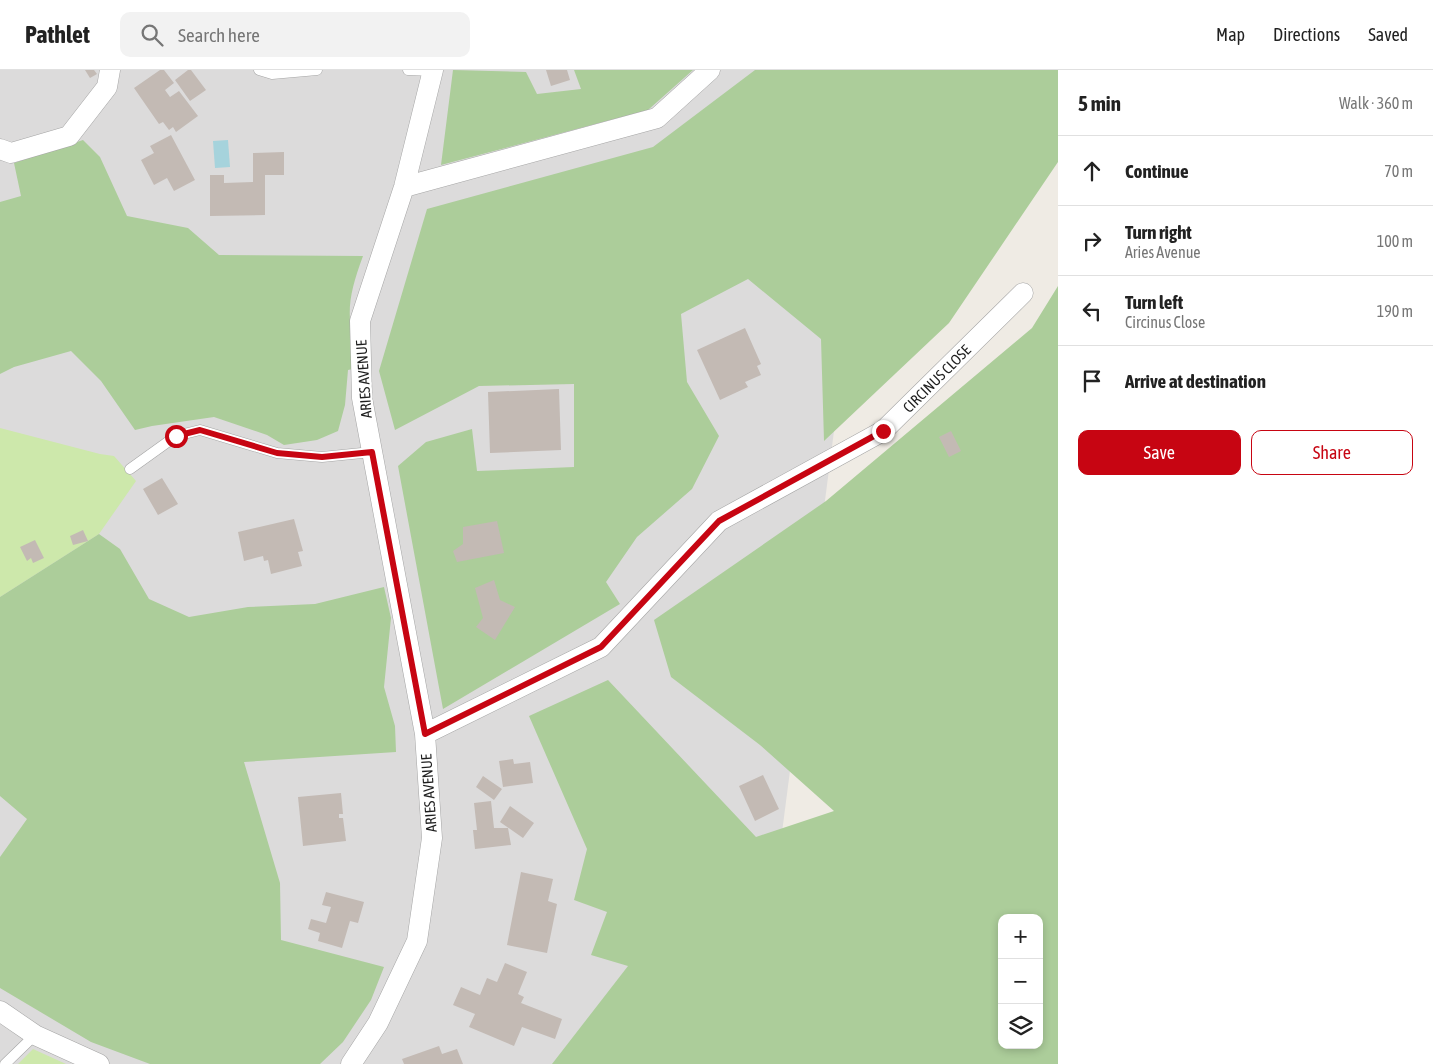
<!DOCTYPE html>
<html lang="en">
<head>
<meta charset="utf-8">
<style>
	body { margin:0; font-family:"Asap Condensed",sans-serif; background:#f2f2f2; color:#222 }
	.controls { position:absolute; right:15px; bottom:15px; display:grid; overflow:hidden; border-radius:10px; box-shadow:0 2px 8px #0003 }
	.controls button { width:45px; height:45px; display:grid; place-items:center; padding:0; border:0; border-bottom:1px solid #e0e0e0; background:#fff; color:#222; font:25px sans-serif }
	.stop { position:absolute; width:15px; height:15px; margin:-11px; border:4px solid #c70512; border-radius:50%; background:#fff }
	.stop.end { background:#c70512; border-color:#fff; box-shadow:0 1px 5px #0008 }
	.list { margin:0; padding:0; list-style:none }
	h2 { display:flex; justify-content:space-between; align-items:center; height:65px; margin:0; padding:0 20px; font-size:21px }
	h2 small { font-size:16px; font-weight:400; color:#767676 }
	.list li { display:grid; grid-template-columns:32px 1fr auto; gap:15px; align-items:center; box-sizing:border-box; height:70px; padding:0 20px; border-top:1px solid #e0e0e0 }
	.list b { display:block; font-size:19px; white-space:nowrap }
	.list p { margin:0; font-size:16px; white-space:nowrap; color:#767676 }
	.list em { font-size:16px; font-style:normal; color:#767676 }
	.actions { display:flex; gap:10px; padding:15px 20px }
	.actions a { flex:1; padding:11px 0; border:1px solid #c70512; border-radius:10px; text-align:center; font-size:18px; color:#c70512 }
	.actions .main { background:#c70512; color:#fff }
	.icon { flex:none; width:28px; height:28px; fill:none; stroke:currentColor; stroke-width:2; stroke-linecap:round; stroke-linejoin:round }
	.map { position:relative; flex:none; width:1058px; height:994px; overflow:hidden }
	header { display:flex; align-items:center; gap:30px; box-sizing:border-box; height:70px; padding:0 25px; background:#fff; border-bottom:1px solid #e0e0e0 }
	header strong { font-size:24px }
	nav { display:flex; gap:28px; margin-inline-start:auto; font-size:18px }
	.search { width:350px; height:45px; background:#f2f2f2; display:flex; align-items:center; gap:12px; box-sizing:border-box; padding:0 18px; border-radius:10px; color:#767676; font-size:19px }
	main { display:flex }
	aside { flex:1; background:#fff }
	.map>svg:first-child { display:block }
	.residential { fill:#dcdbdb }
	.grass { fill:#cde8ab }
	.forest { fill:#accd9a; fill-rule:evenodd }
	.water { fill:#a6d3dc }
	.building { fill:#c3bab4 }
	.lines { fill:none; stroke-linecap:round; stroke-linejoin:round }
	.service-casing { stroke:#a5a5a5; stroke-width:11 }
	.minor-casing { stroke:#a5a5a5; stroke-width:21 }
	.service { stroke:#fff; stroke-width:10 }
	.minor { stroke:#fff; stroke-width:20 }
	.route { stroke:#c70512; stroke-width:6 }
	.labels { text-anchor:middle; stroke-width:4; stroke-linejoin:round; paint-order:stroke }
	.street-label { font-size:15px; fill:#1e1e1e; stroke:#fff }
</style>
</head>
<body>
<header>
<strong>Pathlet</strong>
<div class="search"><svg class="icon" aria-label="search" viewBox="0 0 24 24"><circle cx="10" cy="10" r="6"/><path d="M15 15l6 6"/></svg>Search here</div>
<nav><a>Map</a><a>Directions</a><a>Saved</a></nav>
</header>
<main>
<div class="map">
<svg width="1058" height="994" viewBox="0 0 1058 994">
	<rect width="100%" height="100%" fill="#efebe4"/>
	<path class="residential" d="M0 0H790L855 199 752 994H0Z"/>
	<path class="grass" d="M0 358 100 384 114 386 136 411 99 464 0 527Z
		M33 979 66 994H18Z"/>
	<path class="forest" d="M453 0 526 2 537 24 581 19 574 0H693L648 40 441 95Z
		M755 0H1058V92L949 253 824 371 821 269 748 209 681 244 687 312 719 366 692 419 637 467 606 512 620 534 443 639 398 396 426 372 472 359 477 401 574 397V314L479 316 395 360 379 301 427 139 653 77Z
		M83 70 100 87 127 146 188 158 219 185 363 186C346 232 345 251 362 297L348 300 345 335 338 361 317 370 284 375 267 365 214 347 152 356 135 360 101 311 71 281 14 297 0 304V132L21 126 14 93Z
		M1058 216V994H552L628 896 591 885 607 842 574 830 587 779 529 646 608 610 756 767 834 741 760 675 671 607 654 550 826 431 1032 258ZM1002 848H1039V975H1002Z
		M99 464 120 479 149 529 189 547 248 537 315 534 384 517 391 548 384 617 395 656 396 682 244 692 280 813 281 870 384 897 371 930 343 972 320 994H150L91 972 0 918V787L27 749 0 726V527Z"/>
	<path class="water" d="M228 70 230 97 215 98 213 71Z"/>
	<path class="building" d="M85 0H94L97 4 90 8Z
		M160 0H164L174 13 165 20 170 27 179 21 198 46 176 62 173 57 169 60 163 52 159 54 134 18Z
		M188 0H191L206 20 190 31 175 10Z
		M546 0H567L570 10 551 16Z
		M171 65 195 110 174 121 167 108 154 115 141 90 154 83 150 76Z
		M284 82V105H265V145L210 146V105H224V113L253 112V83Z
		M745 258 761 294 757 296 761 305 745 312 748 317 720 330 697 280Z
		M559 319 561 380 490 383 488 322Z
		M951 361 961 381 949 387 939 367Z
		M162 408 178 434 158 445 143 419Z
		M294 449 303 481 298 482 302 496 271 504 268 490 264 491 263 486 244 491 238 462Z
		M497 451 504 483 457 492 453 481 463 474V457Z
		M83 460 88 471 73 475 70 466Z
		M35 470 44 488 33 493 31 488 27 491 20 477Z
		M494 510 500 530 515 537 495 570 476 557 483 548 475 518Z
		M513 689 514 694 530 692 533 713 503 717 499 691Z
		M763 705 779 739 755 751 739 716Z
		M483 706 502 719 494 730 476 717Z
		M341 723 343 744H339V748H343L346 771 303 776 298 727Z
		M491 731 494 758H508L511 775 475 779 473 760H477L474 733Z
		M510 736 534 753 523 768 500 752Z
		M521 802 553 809 548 831 557 834 547 883 507 875Z
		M326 822 364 832 358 853 350 851 342 878 318 871 320 863 308 859 311 849 326 853 331 837 322 835Z
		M505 893 527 902 518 924 524 927 521 933 562 949 555 969 522 957 514 976 469 957 475 944 453 935 461 917 480 925 487 908 497 912Z
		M439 976 442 984 457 979 463 994H404L402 989Z"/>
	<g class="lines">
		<defs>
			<path id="service" d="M259 0 272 4 317 0
				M408 0 433 1
				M130 399 176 366 200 360 277 383 322 387 372 382
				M5 994 35 965"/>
			<path id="minor" d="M0 79 11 83 69 66 107 17 110 0
				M404 117 657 48 710 0
				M425 664 601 577 719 451 883 361 1023 223
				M0 941 35 965 99 994
				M351 994 378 953 417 871 432 768 425 664 362 328 360 251 404 117 433 0"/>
		</defs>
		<use href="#service" class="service-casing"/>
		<use href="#minor" class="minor-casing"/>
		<use href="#service" class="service"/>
		<use href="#minor" class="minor"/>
	</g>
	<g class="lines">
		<path class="route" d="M176 366 200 360 277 383 322 387 372 382 425 664 601 577 719 451 883 361"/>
	</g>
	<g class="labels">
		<g class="street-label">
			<text transform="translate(364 309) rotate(-94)" y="5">ARIES AVENUE</text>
			<text transform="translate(937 309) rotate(-45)" y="5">CIRCINUS CLOSE</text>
			<text transform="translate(429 723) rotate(-94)" y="5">ARIES AVENUE</text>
		</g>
	</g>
</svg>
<div class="controls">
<button>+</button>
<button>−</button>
<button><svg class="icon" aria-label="layers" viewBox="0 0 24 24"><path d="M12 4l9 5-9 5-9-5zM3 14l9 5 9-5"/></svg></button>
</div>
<div class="stop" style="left:176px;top:366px"></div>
<div class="stop end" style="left:883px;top:361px"></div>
</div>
<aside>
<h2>5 min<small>Walk · 360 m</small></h2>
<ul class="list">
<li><svg class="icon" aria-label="ahead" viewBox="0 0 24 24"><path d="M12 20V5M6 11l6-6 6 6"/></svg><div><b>Continue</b></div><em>70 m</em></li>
<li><svg class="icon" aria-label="right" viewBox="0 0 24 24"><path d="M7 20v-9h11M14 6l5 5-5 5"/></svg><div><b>Turn right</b><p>Aries Avenue</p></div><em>100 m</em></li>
<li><svg class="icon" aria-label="left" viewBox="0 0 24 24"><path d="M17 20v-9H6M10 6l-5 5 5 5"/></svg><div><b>Turn left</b><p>Circinus Close</p></div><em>190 m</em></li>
<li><svg class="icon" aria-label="arrive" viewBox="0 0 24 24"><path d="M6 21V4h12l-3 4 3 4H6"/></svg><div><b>Arrive at destination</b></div></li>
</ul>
<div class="actions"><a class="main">Save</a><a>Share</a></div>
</aside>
</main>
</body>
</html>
